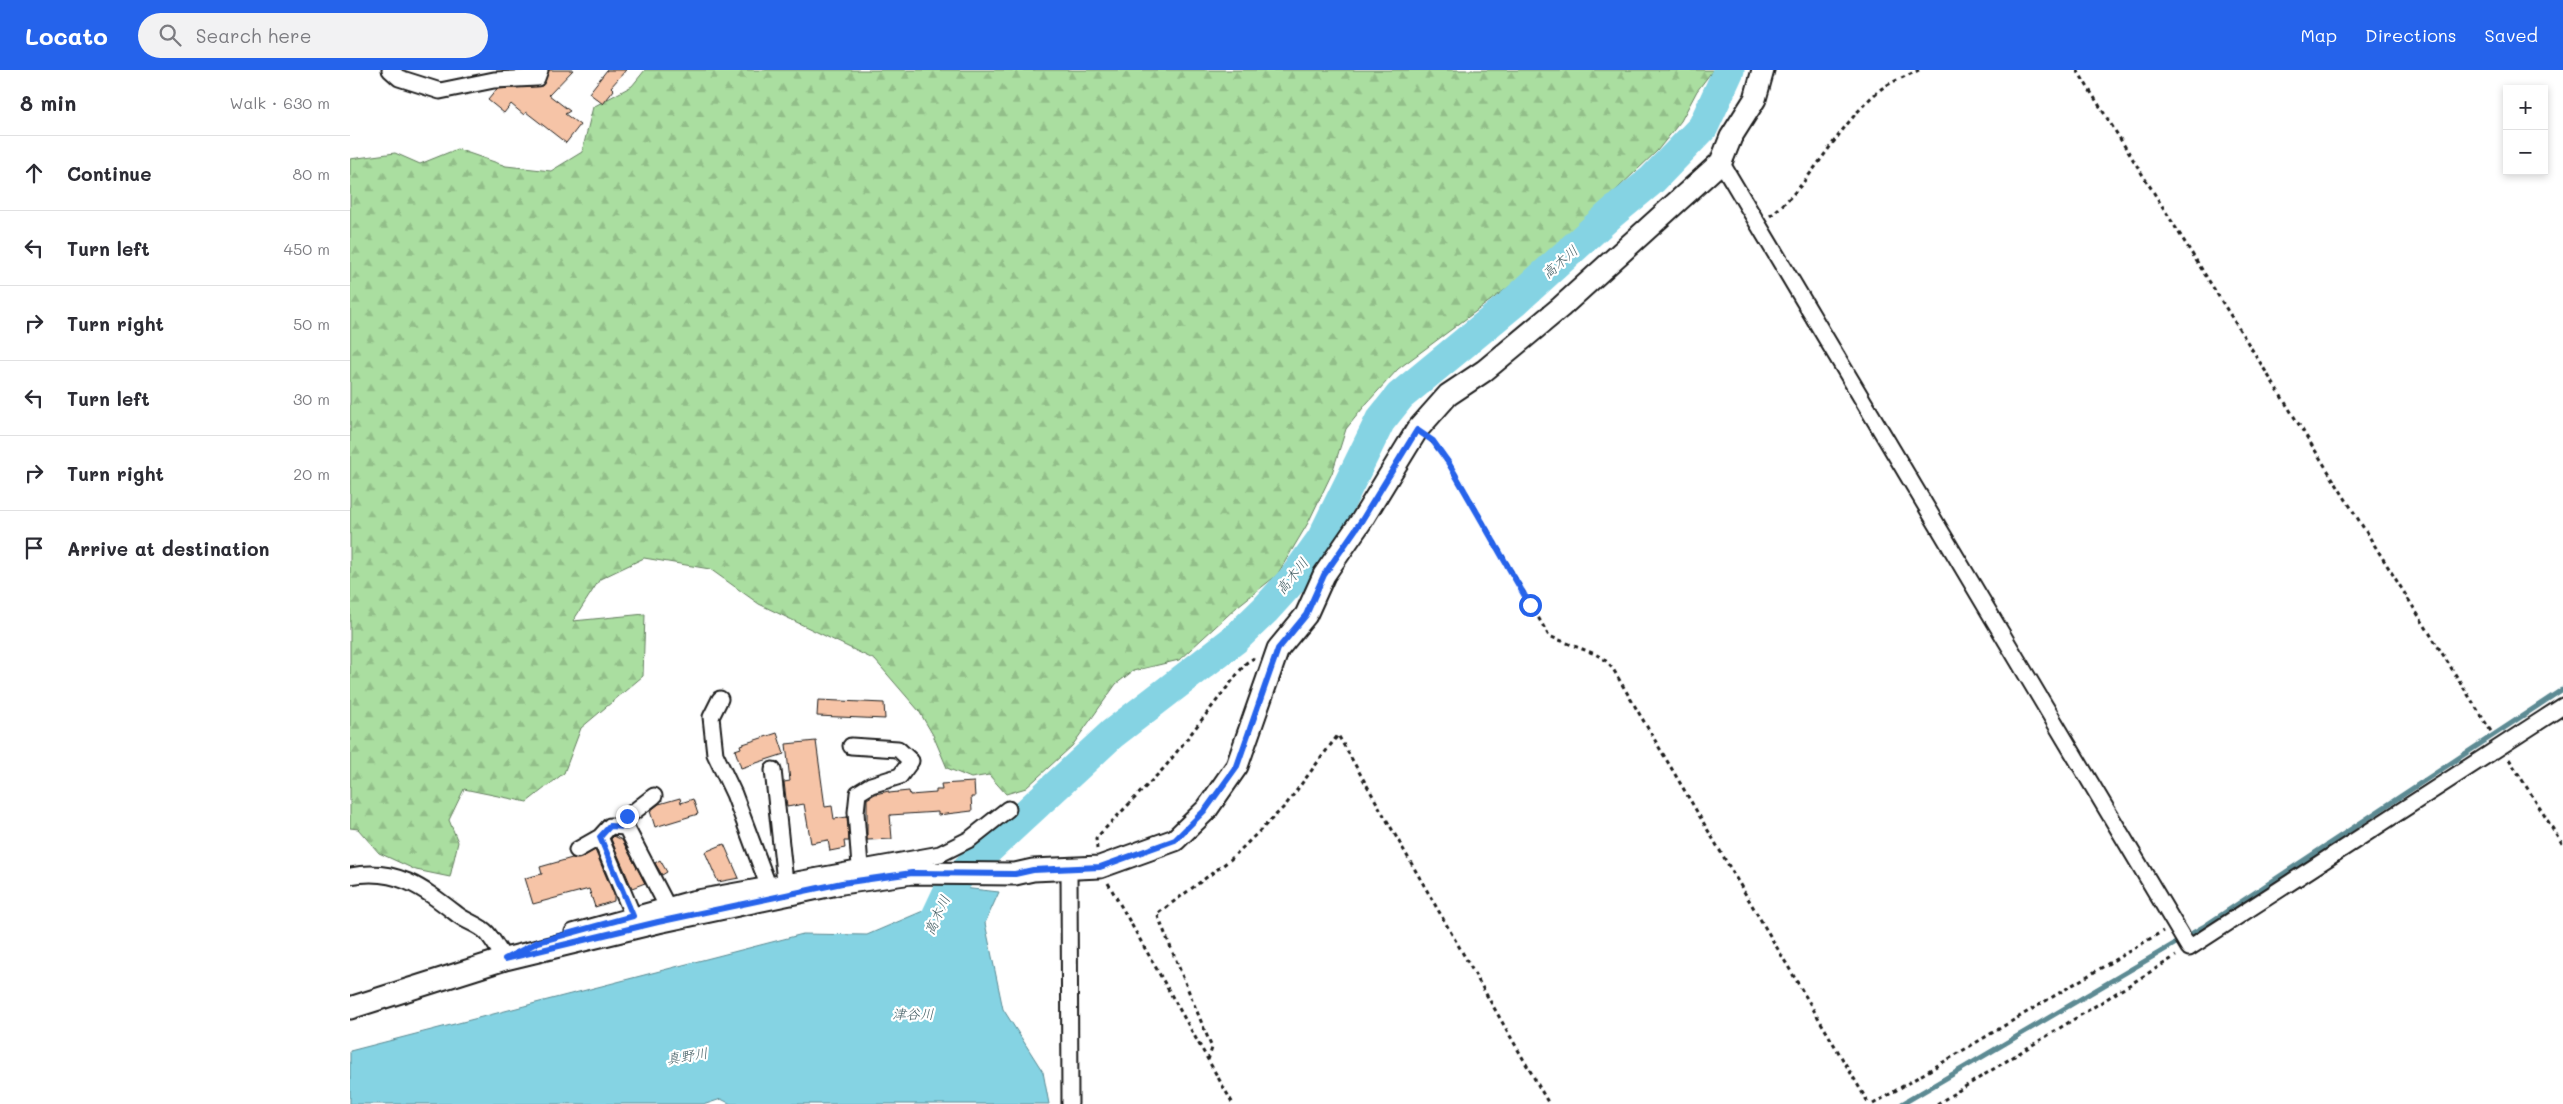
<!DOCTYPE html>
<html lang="en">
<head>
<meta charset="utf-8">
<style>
	body { margin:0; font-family:Mali,"Klee One",sans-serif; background:#f2f2f3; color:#2b2b33 }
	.controls { position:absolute; right:15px; top:15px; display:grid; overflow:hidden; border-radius:0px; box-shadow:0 2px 8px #0003 }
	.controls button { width:45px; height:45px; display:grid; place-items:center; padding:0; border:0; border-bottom:1px solid #e1e1e2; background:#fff; color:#2b2b33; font:25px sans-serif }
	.stop { position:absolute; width:15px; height:15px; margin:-11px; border:4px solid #2563eb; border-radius:50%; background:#fff }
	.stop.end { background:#2563eb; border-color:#fff; box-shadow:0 1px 5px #0008 }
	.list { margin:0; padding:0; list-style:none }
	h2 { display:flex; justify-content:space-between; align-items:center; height:65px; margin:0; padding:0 20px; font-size:21px }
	h2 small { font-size:16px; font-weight:400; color:#7c7c81 }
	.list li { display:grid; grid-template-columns:32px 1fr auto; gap:15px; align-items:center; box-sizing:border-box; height:75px; padding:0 20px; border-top:1px solid #e1e1e2 }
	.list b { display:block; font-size:19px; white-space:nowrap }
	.list em { font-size:16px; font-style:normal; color:#7c7c81 }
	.icon { flex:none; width:28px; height:28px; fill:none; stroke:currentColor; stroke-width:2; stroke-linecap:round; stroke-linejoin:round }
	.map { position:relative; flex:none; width:2213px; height:1034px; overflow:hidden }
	header { display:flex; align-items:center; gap:30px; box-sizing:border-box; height:70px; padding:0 25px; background:#2563eb; color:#fff }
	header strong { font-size:24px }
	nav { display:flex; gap:28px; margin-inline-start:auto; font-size:18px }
	.search { width:350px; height:45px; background:#f2f2f3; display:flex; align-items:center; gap:12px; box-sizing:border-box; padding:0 18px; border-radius:28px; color:#7c7c81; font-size:19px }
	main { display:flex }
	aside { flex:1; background:#fff }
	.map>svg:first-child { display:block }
	.forest { fill:url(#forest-firs); stroke:#637d5e }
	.water { fill:#85d3e3; stroke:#5b8a93 }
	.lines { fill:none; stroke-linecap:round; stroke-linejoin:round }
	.stream { stroke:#5b8a93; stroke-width:5 }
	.river { stroke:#85d3e3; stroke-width:31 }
	.building { fill:#f6c4a7; stroke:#1c1c1c }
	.street-casing { stroke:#1c1c1c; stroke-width:19 }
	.secondary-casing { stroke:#1c1c1c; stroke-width:25 }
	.path { stroke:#1c1c1c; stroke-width:3; stroke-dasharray:4 4; stroke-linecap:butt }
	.street { stroke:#fff; stroke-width:15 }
	.secondary { stroke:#fff; stroke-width:21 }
	.route { stroke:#2563eb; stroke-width:6 }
	.labels { text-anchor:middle; stroke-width:4.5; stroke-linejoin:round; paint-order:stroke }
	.water-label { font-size:14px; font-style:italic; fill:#415c62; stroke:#fff }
</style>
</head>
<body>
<header>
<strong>Locato</strong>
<div class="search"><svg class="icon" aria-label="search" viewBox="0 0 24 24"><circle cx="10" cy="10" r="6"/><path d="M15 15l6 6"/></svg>Search here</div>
<nav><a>Map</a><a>Directions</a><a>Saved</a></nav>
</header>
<main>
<aside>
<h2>8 min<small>Walk · 630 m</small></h2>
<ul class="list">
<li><svg class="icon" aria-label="ahead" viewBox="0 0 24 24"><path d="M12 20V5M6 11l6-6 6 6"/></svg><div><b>Continue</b></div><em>80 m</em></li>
<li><svg class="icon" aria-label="left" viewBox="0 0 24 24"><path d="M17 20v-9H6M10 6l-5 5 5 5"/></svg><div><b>Turn left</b></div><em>450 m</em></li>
<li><svg class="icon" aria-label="right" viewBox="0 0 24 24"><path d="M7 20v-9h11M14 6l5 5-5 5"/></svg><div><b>Turn right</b></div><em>50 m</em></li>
<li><svg class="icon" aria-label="left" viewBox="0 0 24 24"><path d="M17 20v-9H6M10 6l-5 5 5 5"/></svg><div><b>Turn left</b></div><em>30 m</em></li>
<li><svg class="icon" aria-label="right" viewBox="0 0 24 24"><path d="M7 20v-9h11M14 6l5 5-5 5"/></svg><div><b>Turn right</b></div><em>20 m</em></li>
<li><svg class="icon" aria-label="arrive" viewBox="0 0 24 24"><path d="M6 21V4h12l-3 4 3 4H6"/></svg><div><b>Arrive at destination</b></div></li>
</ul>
</aside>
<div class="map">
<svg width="2213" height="1034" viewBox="0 0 2213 1034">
	<defs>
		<pattern id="forest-firs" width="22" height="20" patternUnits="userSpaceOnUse" patternTransform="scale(1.25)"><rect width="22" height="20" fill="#aadea0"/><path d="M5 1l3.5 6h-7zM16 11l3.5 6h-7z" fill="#92be89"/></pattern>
	</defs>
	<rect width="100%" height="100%" fill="#fff"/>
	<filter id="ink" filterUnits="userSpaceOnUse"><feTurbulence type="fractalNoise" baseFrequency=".02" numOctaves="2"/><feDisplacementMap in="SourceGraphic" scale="10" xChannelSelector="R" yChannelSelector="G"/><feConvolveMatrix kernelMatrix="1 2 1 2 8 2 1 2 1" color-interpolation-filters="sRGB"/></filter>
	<g filter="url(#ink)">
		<path class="forest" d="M295 0H1363L1347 21 1331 51 1307 81 1183 199 1048 299 1017 333 996 359 982 403 958 453 927 505 888 536 829 590 783 601 766 614 722 676 676 718 656 724 639 705 621 708 597 698 583 665 569 641 525 590 409 534 360 499 294 488 250 509 223 551 295 544 293 606 231 658 214 703 177 732 114 719 99 750 108 772 100 807 66 800 29 783 8 759 0 758V89L45 83 70 94 107 79 156 96 201 101 232 82 243 37 282 16Z"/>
		<path class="water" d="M604 817 649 822 635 853 653 939 693 1002 699 1034H381L371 1029 356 1034H0V981L453 864 517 865 573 841Z"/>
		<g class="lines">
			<path class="stream" d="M1552 1034 1853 857 2213 619"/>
			<path class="river" d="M580 861 603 812 762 664 884 570 915 540 943 509 972 469 1030 351 1050 326 1163 233 1262 143 1302 110 1353 57 1379 0"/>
		</g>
		<path class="building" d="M199 0H223L199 25 220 41 215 44 230 55 216 73 176 42 174 45 161 34 154 43 138 30 147 19 192 16Z
			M257 0H276L261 17 264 20 253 34 239 23Z
			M468 630 534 633 535 649 467 646Z
			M427 663 434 684 391 698 385 680 391 678 390 675Z
			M466 671 475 737 482 736 484 749 497 747 499 771H494L495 778 480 781 478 770 461 773 454 734 437 737 434 712 440 711 436 674Z
			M624 712 625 727H621L622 741 588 745V742L540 745 542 769 517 770V729L525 724 539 721V723L559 721 560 725 586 723V720H592L591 714Z
			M330 728 331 733 343 729 348 744 305 757 300 741 309 734Z
			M264 766 272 770 295 813 282 818 261 769Z
			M374 774 389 808 368 812 355 782Z
			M245 780 264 825V831L245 837 239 819 183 834 175 808 192 804 190 797 222 788H231Z
			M310 790 317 802 312 805 305 793Z"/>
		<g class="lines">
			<defs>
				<path id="street" d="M40 0 49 8 90 21 144 10 187 8 190 0
					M1371 92 1839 878 2213 636
					M370 629 361 647 365 684 384 724 418 815
					M501 676 548 679 561 691 550 706 521 715 508 723 506 742 510 797
					M423 700 435 812
					M304 726 277 747 276 757 317 836
					M250 767 260 756 276 757
					M227 780 250 767 283 846
					M719 799 720 1034
					M0 806C47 797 73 818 108 845 117 852 130 855 137 863 144 871 149 881 155 889L162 886
					M223 862 342 829 590 784 620 769 658 739"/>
				<path id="secondary" d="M0 938 155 889 308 852 492 813 562 803 665 804 683 800 750 797 825 770 857 739 887 696 928 579 956 545 974 505 1012 450 1067 360 1098 325 1134 301 1211 237 1371 92 1381 67 1405 29 1413 0"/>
			</defs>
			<use href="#street" class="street-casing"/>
			<use href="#secondary" class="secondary-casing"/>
			<path class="path" d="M1727 0 2142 663
				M1420 146C1465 110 1487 55 1531 19 1542 11 1557 6 1569 0
				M1081 370 1098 392 1199 566 1245 584 1254 589 1263 599 1519 1034
				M2159 689 2213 775
				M747 779 746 768 815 697 896 593 904 588
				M758 813 883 1034
				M858 990 862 978 807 844 880 790 935 736 988 665 1199 1034
				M1523 1034 1813 861
				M1587 1034 1826 886"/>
			<use href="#street" class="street"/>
			<use href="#secondary" class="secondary"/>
		</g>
	</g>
	<g class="lines" filter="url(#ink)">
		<path class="route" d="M277 746 276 757 260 756 250 767 283 846 188 872 155 889 308 852 492 813 562 803 665 804 683 800 750 797 825 770 856 739 887 696 928 579 956 545 974 505 1012 450 1067 360 1083 371 1098 392 1180 535"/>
	</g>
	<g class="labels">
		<g class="water-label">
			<text transform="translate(1210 192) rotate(-41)" y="5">高木川</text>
			<text transform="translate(942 506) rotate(-51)" y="5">高木川</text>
			<text transform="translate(587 845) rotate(-65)" y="5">高木川</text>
			<text x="563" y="949">津谷川</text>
			<text transform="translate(337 986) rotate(-9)" y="5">真野川</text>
		</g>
	</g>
</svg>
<div class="controls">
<button>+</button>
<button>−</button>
</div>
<div class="stop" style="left:1180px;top:535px"></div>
<div class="stop end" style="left:277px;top:746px"></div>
</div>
</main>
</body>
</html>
